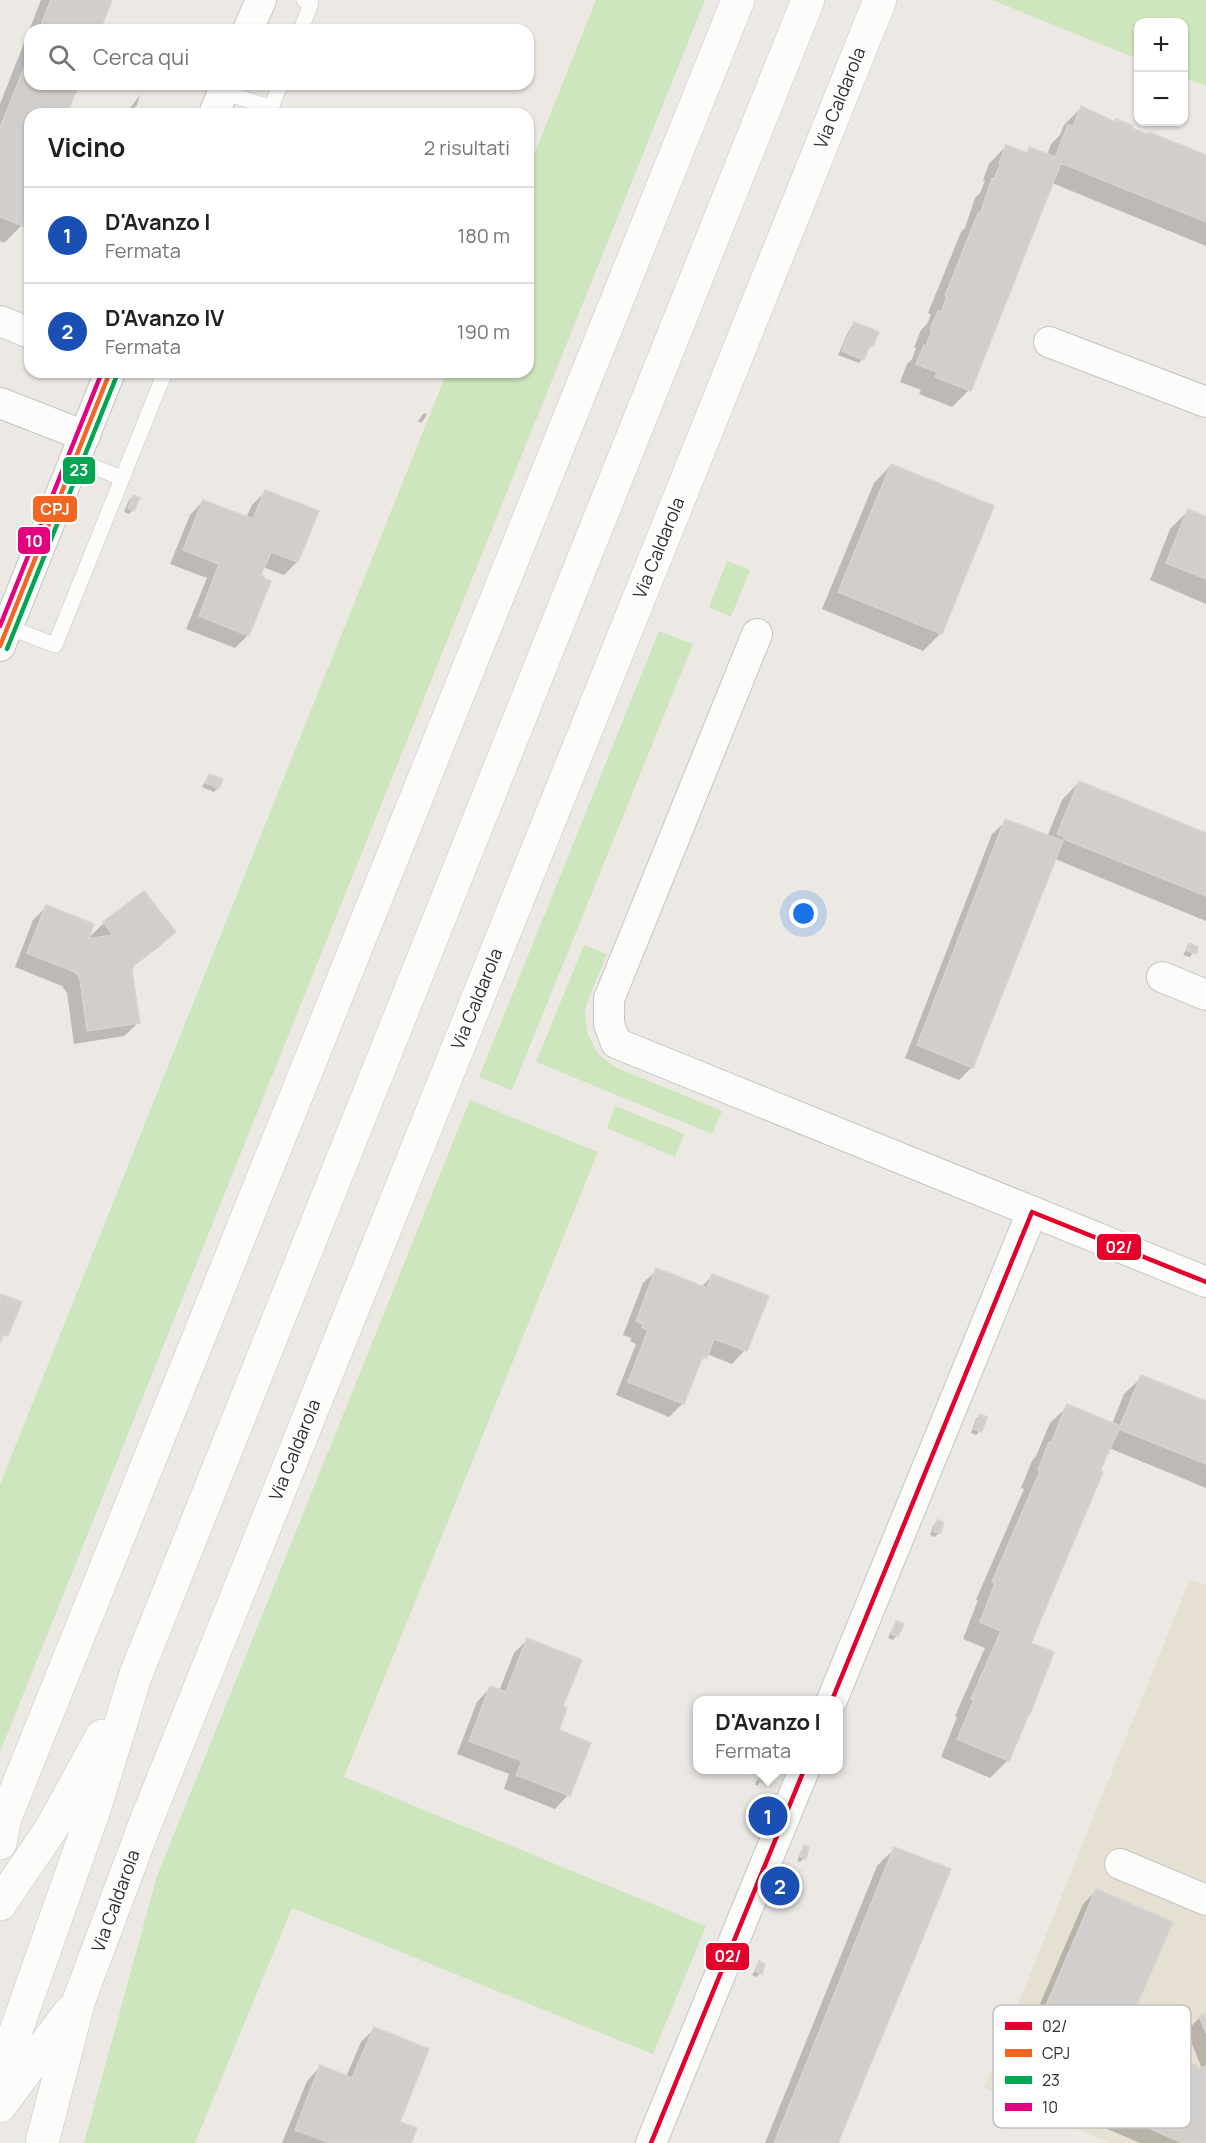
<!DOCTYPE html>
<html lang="it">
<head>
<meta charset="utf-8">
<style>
	body { margin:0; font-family:Manrope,sans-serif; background:#f6f6f6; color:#202124 }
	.controls { position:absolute; right:18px; top:18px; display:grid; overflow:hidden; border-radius:12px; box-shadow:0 2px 4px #0004 }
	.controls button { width:54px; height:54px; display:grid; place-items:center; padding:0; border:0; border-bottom:2px solid #e0e0e0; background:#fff; color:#202124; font:30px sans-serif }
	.you { position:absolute; left:804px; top:914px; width:21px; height:21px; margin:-15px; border:4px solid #fff; border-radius:50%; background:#1a73e8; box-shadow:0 0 0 9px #1a73e833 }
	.badge { display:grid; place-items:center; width:39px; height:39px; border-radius:50%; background:#7c3aed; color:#fff; font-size:20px; font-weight:700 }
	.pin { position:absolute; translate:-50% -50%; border:3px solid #fff; box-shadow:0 2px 6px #0006 }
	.popup { position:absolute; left:693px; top:1696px; width:150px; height:78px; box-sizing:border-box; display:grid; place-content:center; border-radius:12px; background:#fff; filter:drop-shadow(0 2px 4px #0005); font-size:20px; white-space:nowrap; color:#757577 }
	.popup b { font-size:22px; color:#202124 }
	.popup::after { content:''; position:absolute; left:50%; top:100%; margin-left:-12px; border:12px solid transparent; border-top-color:#fff }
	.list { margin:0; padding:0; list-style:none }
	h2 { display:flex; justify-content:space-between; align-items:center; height:78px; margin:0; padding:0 24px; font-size:26px }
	h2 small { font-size:20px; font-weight:400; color:#757577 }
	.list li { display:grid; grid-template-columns:39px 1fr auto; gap:18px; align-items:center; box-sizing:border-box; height:96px; padding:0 24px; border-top:2px solid #e0e0e0 }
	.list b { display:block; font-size:22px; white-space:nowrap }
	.list p { margin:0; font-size:20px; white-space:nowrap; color:#757577 }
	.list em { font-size:20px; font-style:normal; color:#757577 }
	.icon { flex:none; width:33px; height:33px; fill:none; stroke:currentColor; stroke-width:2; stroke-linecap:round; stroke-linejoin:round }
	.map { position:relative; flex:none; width:1206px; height:2143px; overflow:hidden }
	.search { position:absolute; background:#fff; box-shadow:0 2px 4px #0004; left:24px; top:24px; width:510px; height:66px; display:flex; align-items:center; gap:15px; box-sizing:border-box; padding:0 21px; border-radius:18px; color:#757577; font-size:22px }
	.panel { position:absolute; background:#fff; box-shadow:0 2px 4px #0004; left:24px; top:108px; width:510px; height:270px; border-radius:18px }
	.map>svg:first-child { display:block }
	.education { fill:#e6e0d3 }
	.green { fill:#cee6be }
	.shadow { fill:#0003; fill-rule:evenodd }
	.building { fill:#d1cecb; stroke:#d7d4d0; stroke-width:1.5; fill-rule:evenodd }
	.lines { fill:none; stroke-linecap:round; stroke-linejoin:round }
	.lane-casing { stroke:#c5c4c5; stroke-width:16 }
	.street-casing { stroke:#c5c4c5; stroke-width:32 }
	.secondary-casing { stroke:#c5c4c5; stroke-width:34 }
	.lane { stroke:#fcfcfb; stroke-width:15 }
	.street { stroke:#fcfcfb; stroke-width:30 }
	.secondary { stroke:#fcfcfb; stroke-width:33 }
	.bus-1-casing { stroke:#fff; stroke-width:9 }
	.bus-2-casing { stroke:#fff; stroke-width:9 }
	.bus-3-casing { stroke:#fff; stroke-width:9 }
	.bus-4-casing { stroke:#fff; stroke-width:9 }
	.bus-1 { stroke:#e4002b; stroke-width:4.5 }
	.bus-2 { stroke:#f26522; stroke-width:4.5 }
	.bus-3 { stroke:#00a651; stroke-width:4.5 }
	.bus-4 { stroke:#e5007d; stroke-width:4.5 }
	.labels { text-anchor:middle; stroke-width:4.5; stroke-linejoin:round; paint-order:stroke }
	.street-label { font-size:18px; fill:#2e2e2e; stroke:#fff }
	.key { fill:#fff; stroke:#c0c0c0; stroke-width:1.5 }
	.key-label { font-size:16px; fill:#2e2e2e }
	.line-badge { stroke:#fff; stroke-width:2 }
	.badge-label { font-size:16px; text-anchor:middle; font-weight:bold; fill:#fff }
</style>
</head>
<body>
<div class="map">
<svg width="1206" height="2143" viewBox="0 0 1206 2143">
	<rect width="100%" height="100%" fill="#ece8e4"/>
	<path class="education" d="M1190 1579 1206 1585V2143H1110L984 2088Z"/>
	<path class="green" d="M596 0H705L0 1752V1484L447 372H528V170Z
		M992 0H1206V86L1184 77V22H1138V59Z
		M727 561 750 570 731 617 709 607Z
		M659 631 693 644 512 1090 479 1077Z
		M584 945 607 954 587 1003 585 1013 588 1035 598 1054 615 1067 722 1111 712 1134 536 1062Z
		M470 1100 598 1152 344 1777 706 1926 653 2054 292 1908 195 2143H84L157 1876Z
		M615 1106 684 1134 675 1157 607 1128Z"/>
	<path class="shadow" d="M41 0H111L99 30H30V84H78L66 114H30V205L22 225 4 243 0 241V104Z
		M140 95 137 105 133 109 130 108Z
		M1081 108 1130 129 1148 136 1150 134 1206 157V246L1052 183 969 390 952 407 919 394 921 390 900 382 907 364 912 359 916 348 914 347 921 330 927 324 931 315 928 313 961 232 965 228 975 198 980 193 985 181 983 180 989 164 1006 146 1025 154 1030 148 1047 155 1051 144 1060 135 1064 125Z
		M854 324 872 345 859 363 838 355 850 328Z
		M424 413 427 414 425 418 421 423 418 421Z
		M891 465 941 633 923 651 822 609 874 483Z
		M265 492 297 562 284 575 263 567 248 635 235 648 186 629 207 578 170 564 190 515 203 501 246 518 252 505Z
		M133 496V510L129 514 124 512 129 500Z
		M1188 511 1206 518V604L1150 580 1170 529Z
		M209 775 218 788 214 792 202 787Z
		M1079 782 1206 834V921L1055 859 972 1067 959 1080 905 1058 992 834 1006 821 1047 837 1062 800Z
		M144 893 174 932 161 945 132 967 131 971 138 1023 124 1036 74 1044 67 993 62 986 15 967 33 920 46 907 85 941 93 940 90 936 104 923Z
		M1189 945 1196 948 1190 957 1183 955Z
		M657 1270 701 1287 712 1276 745 1350 732 1364 707 1354 698 1365 683 1403 669 1417 616 1395 636 1344 630 1341 631 1338 623 1335 643 1283Z
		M1142 1377 1206 1403V1488L1109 1448 1029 1644 1008 1760 990 1778 941 1757 957 1717 955 1716 985 1648 963 1639 978 1600H976L1024 1489 1021 1488 1032 1461 1036 1456 1050 1423 1068 1406 1112 1424 1124 1394Z
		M980 1415V1431L976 1435 971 1433 976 1419Z
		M937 1522 939 1533 935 1537 930 1535 933 1526Z
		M897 1623V1635L893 1640 888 1638 893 1627Z
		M527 1640 561 1707 557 1731 589 1743 568 1795 555 1809 504 1789 509 1774 457 1754 477 1702 490 1688 499 1691 514 1653Z
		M763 1771 766 1772 757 1786 755 1784Z
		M805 1847 804 1858 800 1862 797 1861 801 1851Z
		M894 1849 837 2143H765L877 1866Z
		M1096 1891 1122 2036 1197 2071 1202 2069 1187 2031 1200 2017 1206 2015V2143H1140L1005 2085 1083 1904ZM1083 2044 1119 2060 1118 2063 1082 2047Z
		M759 1963 761 1973 756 1977 752 1975Z
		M374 2029 398 2123 410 2143H282L307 2081 320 2067 346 2077 361 2042Z"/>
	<path class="building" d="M51 0H112L100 30H39Z
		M30 53V84H79L67 114H30V209L23 226 0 217V128Z
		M1081 106 1115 122 1116 119 1133 126 1132 128 1149 135V132L1206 155V222L1061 163 971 391 935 377 937 372 916 364 924 345 926 346 932 331 930 330 938 311 941 312 947 297 945 296 978 213 980 214 992 178 994 179 1001 163H999L1006 145 1027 153 1030 147 1055 157 1068 125 1073 127Z
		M854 322 879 332 873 346 870 345 864 360 842 351Z
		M891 464 994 506 942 634 838 592Z
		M265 490 319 511 298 562 271 552 261 575 264 576 263 578 271 581 249 636 199 616 219 564 183 550 203 500 253 519Z
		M133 495 140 498 134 511 128 508Z
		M1188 509 1206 517V579L1166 563Z
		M209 774 223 779 219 788 205 783Z
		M1079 781 1206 833V896L1064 839 1065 837 1057 834Z
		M1005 819 1063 841 973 1068 917 1045Z
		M144 891 176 932 135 963 132 971 140 1023 87 1031 80 979 75 972 27 953 46 905 94 924 88 939 113 935 103 922Z
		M1189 943 1198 947 1196 954 1186 950Z
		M656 1268 707 1288 712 1274 769 1296 747 1351 714 1339 707 1358 703 1356 684 1404 628 1382 648 1330 642 1327 643 1324 636 1321Z
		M0 1294 22 1302 8 1336 3 1335 0 1343Z
		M1141 1375 1206 1401V1464L1119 1429 1100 1471 1103 1472 1031 1643 1054 1652 1030 1714H1029L1009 1761 957 1739 974 1700 971 1699 1001 1631 980 1622 995 1583 992 1582 1040 1471 1038 1470 1049 1442 1051 1443 1067 1404 1120 1426Z
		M980 1414 987 1417 982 1432 974 1429Z
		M937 1520 944 1522 940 1533 933 1531Z
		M896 1621 904 1624 898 1636 891 1634Z
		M527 1638 582 1660 563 1706 567 1708 559 1730 591 1743 570 1796 516 1775 522 1761 469 1741 490 1686 506 1692Z
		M763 1770 768 1772 763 1783 758 1779Z
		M804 1845 809 1847 806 1859 800 1857Z
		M894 1847 951 1869 926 1930 838 2143H774Z
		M1096 1889 1173 1922 1124 2035 1196 2065 1198 2069 1206 2066V2143H1183L1018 2071ZM1091 2029 1131 2046 1124 2064 1084 2047Z
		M759 1961 765 1964 762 1974 755 1971Z
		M1206 2013V2033L1199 2016Z
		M374 2027 429 2049 400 2122 417 2128 411 2143H330L295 2130 320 2065 352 2078Z"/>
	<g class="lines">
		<defs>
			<path id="lane" d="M301 30 311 3 304 0
				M223 92 272 108
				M269 114 280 84
				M76 460 122 478
				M8 627 55 645 165 372"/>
			<path id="street" d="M248 30 261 0
				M214 114 226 84
				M0 321 30 333
				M1049 342 1206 402
				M0 403 85 436
				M757 634 609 999V1024L616 1043 1206 1282
				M0 646 110 372
				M1162 977 1206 995
				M832 1700 1032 1212
				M1120 1864 1206 1900
				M651 2143 804 1770"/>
			<path id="secondary" d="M0 1843 5 1818 738 0
				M0 1904 51 1829 102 1736
				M0 2076 95 1807 136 1674 808 0
				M0 2106 69 2013
				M42 2143 79 2000 145 1824 880 0"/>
		</defs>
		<use href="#lane" class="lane-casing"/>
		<use href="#street" class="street-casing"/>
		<use href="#secondary" class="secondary-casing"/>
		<use href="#lane" class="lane"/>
		<use href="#street" class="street"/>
		<use href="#secondary" class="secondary"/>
		<defs>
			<path id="bus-1" d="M1032 1212 1206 1282
				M832 1700 1032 1212
				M651 2143 804 1770"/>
			<path id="bus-2" d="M0 646 110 372"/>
			<path id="bus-3" d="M7 649 117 375"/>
			<path id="bus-4" d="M0 626 102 372"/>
		</defs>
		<use href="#bus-1" class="bus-1-casing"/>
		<use href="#bus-2" class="bus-2-casing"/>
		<use href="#bus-3" class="bus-3-casing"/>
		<use href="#bus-4" class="bus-4-casing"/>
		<use href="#bus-1" class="bus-1"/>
		<use href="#bus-2" class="bus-2"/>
		<use href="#bus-3" class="bus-3"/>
		<use href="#bus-4" class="bus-4"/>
	</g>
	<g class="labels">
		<g class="street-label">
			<text transform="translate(840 98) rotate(-68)" y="6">Via Caldarola</text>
			<text transform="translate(659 548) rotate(-68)" y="6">Via Caldarola</text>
			<text transform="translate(477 999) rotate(-68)" y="6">Via Caldarola</text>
			<text transform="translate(295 1450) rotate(-68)" y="6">Via Caldarola</text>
			<text transform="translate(116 1901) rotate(-70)" y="6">Via Caldarola</text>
		</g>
	</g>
	<rect x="993" y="2005" width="198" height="123" rx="9" class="key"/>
	<rect x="1005" y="2022" width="27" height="8" fill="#e4002b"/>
	<rect x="1005" y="2049" width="27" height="8" fill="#f26522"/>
	<rect x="1005" y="2076" width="27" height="8" fill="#00a651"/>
	<rect x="1005" y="2103" width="27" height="8" fill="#e5007d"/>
	<g class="key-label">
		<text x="1042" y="2032">02/</text>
		<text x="1042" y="2059">CPJ</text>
		<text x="1042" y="2086">23</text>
		<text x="1042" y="2113">10</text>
	</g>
	<g class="line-badge">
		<rect x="62" y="456" width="34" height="29" rx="6" fill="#00a651"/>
		<rect x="32" y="495" width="46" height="28" rx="6" fill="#f26522"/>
		<rect x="17" y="526" width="34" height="29" rx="6" fill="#e5007d"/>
		<rect x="1096" y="1233" width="46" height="28" rx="6" fill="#e4002b"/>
		<rect x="705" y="1942" width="45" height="29" rx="6" fill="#e4002b"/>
	</g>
	<g class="badge-label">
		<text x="79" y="476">23</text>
		<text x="55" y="515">CPJ</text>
		<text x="34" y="547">10</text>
		<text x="1119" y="1253">02/</text>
		<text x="728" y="1962">02/</text>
	</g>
</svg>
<div class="controls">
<button>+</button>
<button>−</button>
</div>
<div class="you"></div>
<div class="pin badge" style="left:768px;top:1816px;background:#1a4fb4">1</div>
<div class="popup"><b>D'Avanzo I</b>Fermata</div>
<div class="pin badge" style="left:780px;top:1886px;background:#1a4fb4">2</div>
<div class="search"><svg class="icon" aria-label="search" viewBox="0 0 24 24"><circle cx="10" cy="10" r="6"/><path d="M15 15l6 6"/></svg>Cerca qui</div>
<section class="panel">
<h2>Vicino<small>2 risultati</small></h2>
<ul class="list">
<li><span class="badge" style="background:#1a4fb4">1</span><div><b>D'Avanzo I</b><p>Fermata</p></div><em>180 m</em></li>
<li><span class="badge" style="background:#1a4fb4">2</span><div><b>D'Avanzo IV</b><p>Fermata</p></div><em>190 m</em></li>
</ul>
</section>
</div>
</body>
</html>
